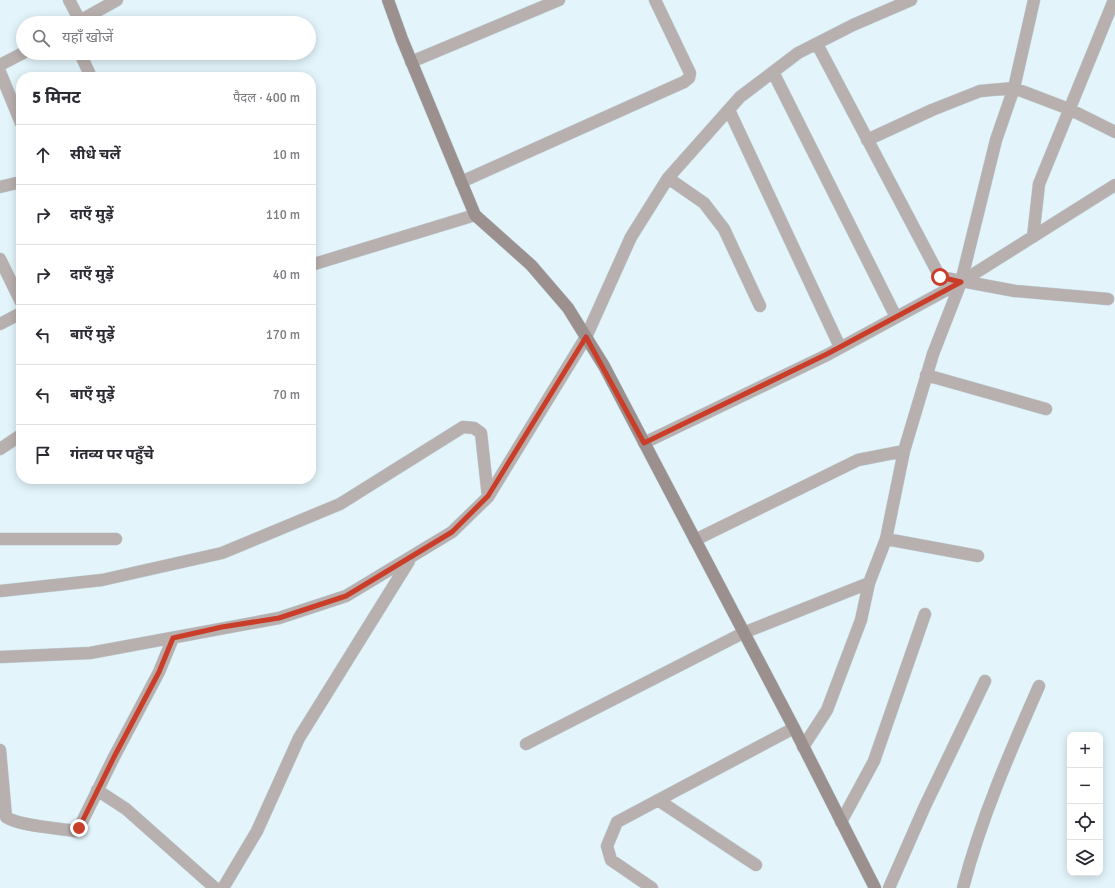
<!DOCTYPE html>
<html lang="hi">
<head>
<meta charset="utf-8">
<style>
	body { margin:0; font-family:Signika,"Noto Sans Devanagari",sans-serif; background:#f2f2f3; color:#2b2b33 }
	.controls { position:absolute; right:12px; bottom:12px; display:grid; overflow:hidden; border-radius:8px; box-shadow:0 2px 10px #0003 }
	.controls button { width:36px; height:36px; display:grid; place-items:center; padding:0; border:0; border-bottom:1px solid #e1e1e2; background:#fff; color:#2b2b33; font:20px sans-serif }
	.stop { position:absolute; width:12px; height:12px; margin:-9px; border:3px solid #c93d29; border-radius:50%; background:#fff }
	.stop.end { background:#c93d29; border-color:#fff; box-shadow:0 1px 4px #0008 }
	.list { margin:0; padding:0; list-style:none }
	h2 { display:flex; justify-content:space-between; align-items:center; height:52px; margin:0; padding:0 16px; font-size:17px }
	h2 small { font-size:13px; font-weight:400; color:#7c7c81 }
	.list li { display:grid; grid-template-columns:26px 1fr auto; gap:12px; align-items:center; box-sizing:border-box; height:60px; padding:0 16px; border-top:1px solid #e1e1e2 }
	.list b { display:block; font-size:15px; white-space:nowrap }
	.list em { font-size:13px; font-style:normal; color:#7c7c81 }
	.icon { flex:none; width:22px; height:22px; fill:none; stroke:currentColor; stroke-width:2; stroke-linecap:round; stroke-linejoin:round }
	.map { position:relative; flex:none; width:1115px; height:888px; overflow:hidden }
	.search { position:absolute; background:#fff; box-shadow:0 2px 10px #0003; left:16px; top:16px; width:300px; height:44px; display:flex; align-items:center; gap:10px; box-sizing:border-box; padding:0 14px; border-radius:22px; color:#7c7c81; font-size:15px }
	.panel { position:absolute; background:#fff; box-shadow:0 2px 10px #0003; left:16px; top:72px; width:300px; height:412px; border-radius:16px }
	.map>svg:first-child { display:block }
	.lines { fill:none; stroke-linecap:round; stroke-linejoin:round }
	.street-casing { stroke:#c2d1d8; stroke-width:13 }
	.secondary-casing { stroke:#c2d1d8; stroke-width:13 }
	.street { stroke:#b7b0ae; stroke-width:12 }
	.secondary { stroke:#9b908e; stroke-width:12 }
	.route { stroke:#c93d29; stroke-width:5 }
</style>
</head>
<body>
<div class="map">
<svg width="1115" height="888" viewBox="0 0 1115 888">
	<rect width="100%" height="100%" fill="#e3f4fb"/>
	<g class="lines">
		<defs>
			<path id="street" d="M69 0 80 21
				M76 23 117 0
				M817 44 940 277 1015 291 1108 299
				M80 53 91 77
				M411 62 559 0
				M0 65 23 53
				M0 72 21 123
				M773 72 896 317
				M729 110 840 347
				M867 140 932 110 980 91 1014 88 1069 109 1115 132
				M668 178 704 203 724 229 760 306
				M461 182 684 82 689 78 690 73 655 0
				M0 187 21 182
				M1033 237 1039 184 1114 0
				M0 259 21 302
				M311 265 475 215
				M961 282 996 140 1014 88 1034 0
				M961 282 1115 185
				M0 324 21 313
				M926 375 1046 409
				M644 443 827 355 961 282 933 354 904 451
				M0 449 21 435
				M0 539H116
				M886 539 978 556
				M695 540 858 460 904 451 886 539 869 583
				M0 591 102 580 222 553 340 504 463 427 474 428 481 433 488 497 586 337 631 237 668 178 740 97 798 53 853 25 911 0
				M0 657 90 653 279 618 346 596 452 532 488 497
				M526 744 743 633 869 583 861 620 827 710 803 747
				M0 750 6 817C19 826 58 828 75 831L79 828 114 757 159 672 173 638
				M97 790 126 809 215 888
				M658 800 756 865
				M841 822 874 761 925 614
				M223 888 257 831 299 738 409 561
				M652 888 611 860 607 846 617 822 794 728
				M889 888 925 806 985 681
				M963 888C981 818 1010 752 1039 686"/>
			<path id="secondary" d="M388 0 402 39 475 215 531 265 568 308 604 366 794 728 875 888"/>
		</defs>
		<use href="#street" class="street-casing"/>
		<use href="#secondary" class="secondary-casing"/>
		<use href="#street" class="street"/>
		<use href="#secondary" class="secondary"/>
	</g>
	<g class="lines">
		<path class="route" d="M79 828 114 757 159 672 173 638 222 627 279 618 346 596 452 532 488 496 586 337 644 443 827 354 961 282 940 277"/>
	</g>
</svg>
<div class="controls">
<button>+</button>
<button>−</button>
<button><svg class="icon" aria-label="locate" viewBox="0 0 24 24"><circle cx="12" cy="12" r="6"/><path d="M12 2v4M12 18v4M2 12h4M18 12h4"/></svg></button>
<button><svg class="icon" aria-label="layers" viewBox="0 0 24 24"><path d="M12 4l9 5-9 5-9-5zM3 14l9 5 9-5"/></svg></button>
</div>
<div class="stop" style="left:940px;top:277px"></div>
<div class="stop end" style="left:79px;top:828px"></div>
<div class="search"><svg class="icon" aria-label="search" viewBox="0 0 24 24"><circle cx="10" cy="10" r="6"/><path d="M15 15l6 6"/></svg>यहाँ खोजें</div>
<section class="panel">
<h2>5 मिनट<small>पैदल · 400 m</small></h2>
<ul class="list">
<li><svg class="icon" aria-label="ahead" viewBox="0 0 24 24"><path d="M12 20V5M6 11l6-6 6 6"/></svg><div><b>सीधे चलें</b></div><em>10 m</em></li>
<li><svg class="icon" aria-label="right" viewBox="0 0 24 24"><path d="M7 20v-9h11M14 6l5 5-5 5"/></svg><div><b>दाएँ मुड़ें</b></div><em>110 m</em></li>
<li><svg class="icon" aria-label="right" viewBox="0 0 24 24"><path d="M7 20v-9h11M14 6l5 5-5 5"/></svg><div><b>दाएँ मुड़ें</b></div><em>40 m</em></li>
<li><svg class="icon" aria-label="left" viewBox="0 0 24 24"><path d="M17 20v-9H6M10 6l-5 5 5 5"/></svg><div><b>बाएँ मुड़ें</b></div><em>170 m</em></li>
<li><svg class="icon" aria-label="left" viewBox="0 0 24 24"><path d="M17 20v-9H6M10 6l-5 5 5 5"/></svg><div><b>बाएँ मुड़ें</b></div><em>70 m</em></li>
<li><svg class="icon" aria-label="arrive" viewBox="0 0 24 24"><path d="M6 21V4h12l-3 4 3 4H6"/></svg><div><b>गंतव्य पर पहुँचे</b></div></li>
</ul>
</section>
</div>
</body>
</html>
